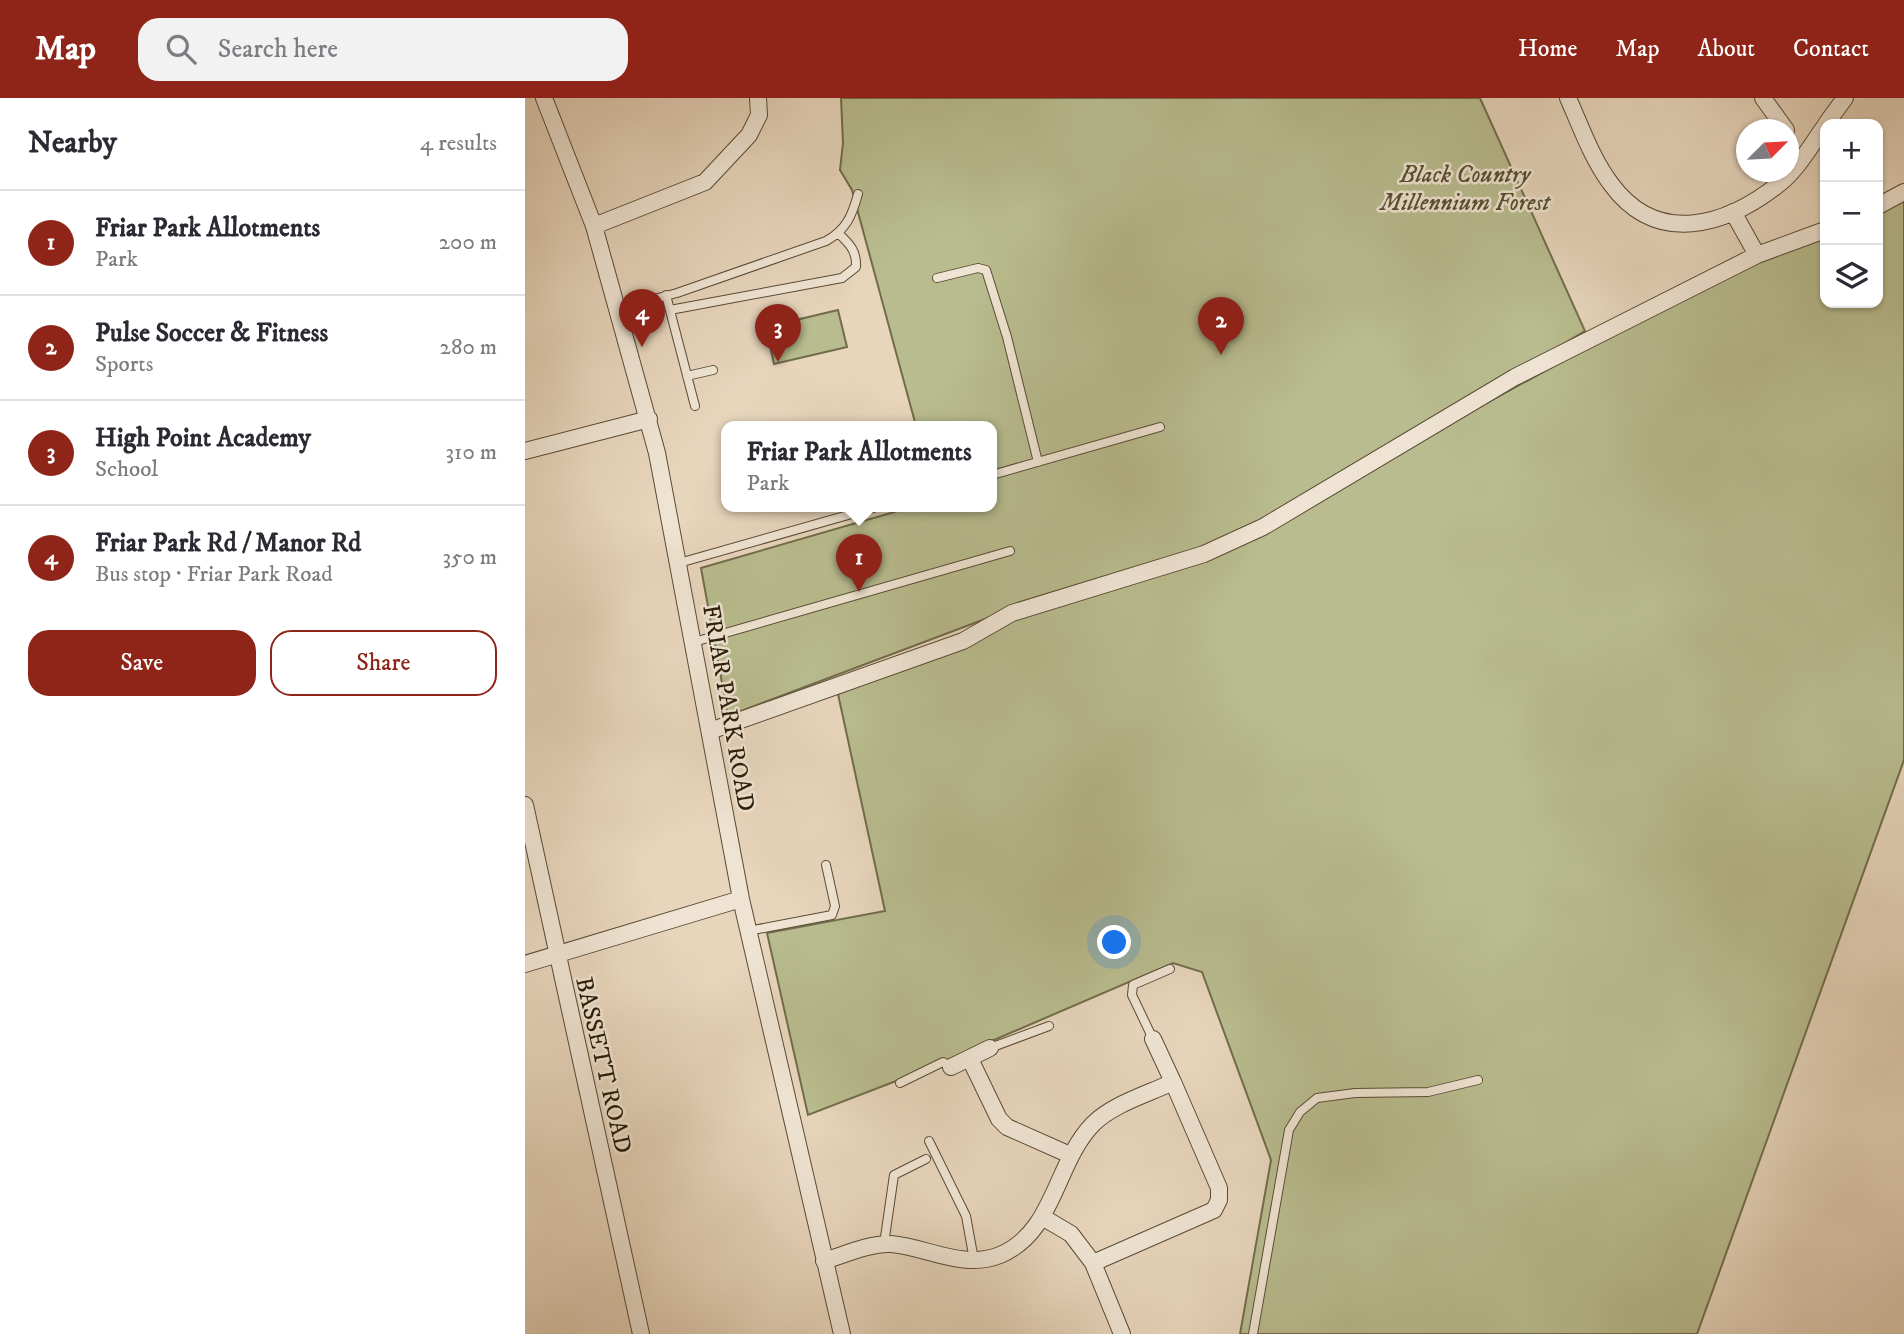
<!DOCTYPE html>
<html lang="en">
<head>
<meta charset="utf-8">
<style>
	body { margin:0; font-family:"IM FELL DW Pica",serif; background:#f2f2f3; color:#2b2b33 }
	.controls { position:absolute; right:21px; top:21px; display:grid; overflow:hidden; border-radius:14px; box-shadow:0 2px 5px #0004 }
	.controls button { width:63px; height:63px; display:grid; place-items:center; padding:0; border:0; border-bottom:2px solid #e1e1e2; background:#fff; color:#2b2b33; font:35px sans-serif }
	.compass { position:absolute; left:1211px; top:21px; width:63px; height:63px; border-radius:50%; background:#fff; box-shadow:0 2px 5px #0004; rotate:66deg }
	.you { position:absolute; left:590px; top:845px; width:24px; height:24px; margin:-18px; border:5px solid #fff; border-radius:50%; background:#1a73e8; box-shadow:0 0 0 10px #1a73e833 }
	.badge { display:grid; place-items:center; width:46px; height:46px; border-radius:50%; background:#8f2418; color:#fff; font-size:23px; font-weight:700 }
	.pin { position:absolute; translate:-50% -58px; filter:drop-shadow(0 2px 4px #0008) }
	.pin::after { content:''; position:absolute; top:37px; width:24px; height:21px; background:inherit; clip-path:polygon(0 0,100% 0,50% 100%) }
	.popup { position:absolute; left:196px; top:323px; width:276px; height:91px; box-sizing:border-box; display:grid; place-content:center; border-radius:14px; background:#fff; filter:drop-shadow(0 2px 5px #0005); font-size:23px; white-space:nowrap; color:#7c7c81 }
	.popup b { font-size:26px; color:#2b2b33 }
	.popup::after { content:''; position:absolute; left:50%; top:100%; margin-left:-14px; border:14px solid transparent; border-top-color:#fff }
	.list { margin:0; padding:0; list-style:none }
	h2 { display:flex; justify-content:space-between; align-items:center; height:91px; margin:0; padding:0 28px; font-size:30px }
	h2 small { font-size:23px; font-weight:400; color:#7c7c81 }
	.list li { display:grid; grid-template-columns:46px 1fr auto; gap:21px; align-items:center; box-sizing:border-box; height:105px; padding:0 28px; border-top:2px solid #e1e1e2 }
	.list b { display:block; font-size:26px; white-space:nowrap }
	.list p { margin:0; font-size:23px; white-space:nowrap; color:#7c7c81 }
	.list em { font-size:23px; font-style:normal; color:#7c7c81 }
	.actions { display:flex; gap:14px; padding:21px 28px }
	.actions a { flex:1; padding:16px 0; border:2px solid #8f2418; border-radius:21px; text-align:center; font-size:24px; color:#8f2418 }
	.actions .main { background:#8f2418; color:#fff }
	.icon { flex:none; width:38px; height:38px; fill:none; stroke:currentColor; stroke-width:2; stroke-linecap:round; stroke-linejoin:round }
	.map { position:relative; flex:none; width:1379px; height:1236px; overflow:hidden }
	header { display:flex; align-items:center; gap:42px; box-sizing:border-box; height:98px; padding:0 35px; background:#8f2418; color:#fff }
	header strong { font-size:33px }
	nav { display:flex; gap:38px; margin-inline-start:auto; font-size:24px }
	.search { width:490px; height:63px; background:#f2f2f3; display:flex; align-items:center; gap:18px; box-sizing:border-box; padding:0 24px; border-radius:21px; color:#7c7c81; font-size:26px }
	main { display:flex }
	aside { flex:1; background:#fff }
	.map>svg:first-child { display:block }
	.green { fill:#b8bc8e; stroke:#726c4b; stroke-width:2 }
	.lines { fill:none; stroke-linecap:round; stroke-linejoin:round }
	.lane-casing { stroke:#5a4b35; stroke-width:10 }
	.street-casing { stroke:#5a4b35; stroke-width:18 }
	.lane { stroke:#efe4d3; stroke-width:8 }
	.street { stroke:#efe4d3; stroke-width:16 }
	.labels { text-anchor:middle; stroke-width:5; stroke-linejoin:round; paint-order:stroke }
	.park-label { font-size:24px; font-style:italic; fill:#554d30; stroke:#efe4d3 }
	.street-label { font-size:24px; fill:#2b1d08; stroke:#efe4d3 }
</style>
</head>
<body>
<header>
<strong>Map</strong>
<div class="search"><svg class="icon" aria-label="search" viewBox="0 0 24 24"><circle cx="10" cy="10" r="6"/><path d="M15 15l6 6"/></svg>Search here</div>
<nav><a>Home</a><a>Map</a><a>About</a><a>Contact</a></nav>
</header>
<main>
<aside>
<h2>Nearby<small>4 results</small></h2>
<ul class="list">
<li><span class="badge">1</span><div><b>Friar Park Allotments</b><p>Park</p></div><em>200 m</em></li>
<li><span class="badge">2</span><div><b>Pulse Soccer &amp; Fitness</b><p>Sports</p></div><em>280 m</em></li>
<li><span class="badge">3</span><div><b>High Point Academy</b><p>School</p></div><em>310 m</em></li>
<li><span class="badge">4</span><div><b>Friar Park Rd / Manor Rd</b><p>Bus stop · Friar Park Road</p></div><em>350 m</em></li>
</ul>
<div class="actions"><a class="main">Save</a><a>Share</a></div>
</aside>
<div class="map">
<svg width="1379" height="1236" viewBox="0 0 1379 1236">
	<rect width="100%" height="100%" fill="#e7d5bc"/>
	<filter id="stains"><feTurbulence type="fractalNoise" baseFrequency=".00286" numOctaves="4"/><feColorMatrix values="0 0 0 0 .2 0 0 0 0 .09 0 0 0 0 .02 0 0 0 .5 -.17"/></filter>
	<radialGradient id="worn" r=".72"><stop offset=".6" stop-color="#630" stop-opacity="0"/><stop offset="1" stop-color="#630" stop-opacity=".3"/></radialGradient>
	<path class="green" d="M316 0H955L1060 233 734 427 676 453 468 518 203 618 176 470 390 408H467V328H391L327 92 315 72 318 45Z
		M1379 101V662L1172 1236H715L746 1062 677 874 648 865 397 973 283 1017 242 835 360 813 313 596 455 540 490 521 680 459 1075 243 1234 163 1300 136V205H1353V115Z
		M313 212 322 249 249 266 241 229Z"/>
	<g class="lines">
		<defs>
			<path id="lane" d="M412 180 453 170 461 172 482 239 513 364
				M141 197 170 308
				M91 211 152 195 301 143C321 132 327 118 333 96
				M145 212 317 180 331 169C332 154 325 146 314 136
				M162 278 188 272
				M467 377 635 329
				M154 465 355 408
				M169 544 485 453
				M223 833 307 817 310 808 301 767
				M628 941 607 897 608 887 645 871
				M465 950 524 928
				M375 985 418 964 426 969
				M404 1043 441 1118 449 1162
				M359 1146 369 1077 401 1061
				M728 1236 764 1032 775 1014 792 1000 830 995 903 994 953 982"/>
			<path id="street" d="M19 0 69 128 132 355 216 801 317 1236
				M1043 0C1056 29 1067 61 1086 86 1132 149 1201 128 1254 86 1273 71 1286 47 1300 28
				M1238 0 1261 32
				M1301 26 1320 0
				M1353 108 1379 94
				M1208 114 1232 157 1300 132
				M69 128 180 84 224 37 234 17 233 0
				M0 353 124 321
				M185 633 438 543 487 515 679 456 738 429 990 279 1232 157
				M0 707 116 1236
				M0 866 216 801
				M628 941 648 984
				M445 961 474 1021 482 1029 545 1057
				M426 969 465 950
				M299 1163C319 1157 345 1145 366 1146 402 1149 438 1172 475 1157 530 1134 530 1065 568 1026 588 1006 623 996 648 984L694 1090V1102L689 1112 568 1165 546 1136 519 1120
				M568 1165 597 1236"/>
		</defs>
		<use href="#lane" class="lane-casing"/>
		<use href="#street" class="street-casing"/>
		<use href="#lane" class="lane"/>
		<use href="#street" class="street"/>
	</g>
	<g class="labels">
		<g class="park-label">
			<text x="940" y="84">Black Country<tspan x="940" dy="28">Millennium Forest</tspan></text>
		</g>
		<g class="street-label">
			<text transform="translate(204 610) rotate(80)" y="8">FRIAR PARK ROAD</text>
			<text transform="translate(79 967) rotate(77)" y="8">BASSETT ROAD</text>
		</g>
	</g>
	<rect width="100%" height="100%" filter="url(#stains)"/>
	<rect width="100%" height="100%" fill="url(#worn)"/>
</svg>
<div class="controls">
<button>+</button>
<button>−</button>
<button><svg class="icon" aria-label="layers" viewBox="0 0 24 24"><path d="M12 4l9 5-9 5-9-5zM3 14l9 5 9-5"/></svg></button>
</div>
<svg class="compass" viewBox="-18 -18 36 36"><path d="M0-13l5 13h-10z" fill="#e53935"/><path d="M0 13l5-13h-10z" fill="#7c7c81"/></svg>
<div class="you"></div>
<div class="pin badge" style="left:334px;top:494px">1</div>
<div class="popup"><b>Friar Park Allotments</b>Park</div>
<div class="pin badge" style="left:696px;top:257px">2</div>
<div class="pin badge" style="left:253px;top:264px">3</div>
<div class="pin badge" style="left:117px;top:249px">4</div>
</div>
</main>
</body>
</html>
